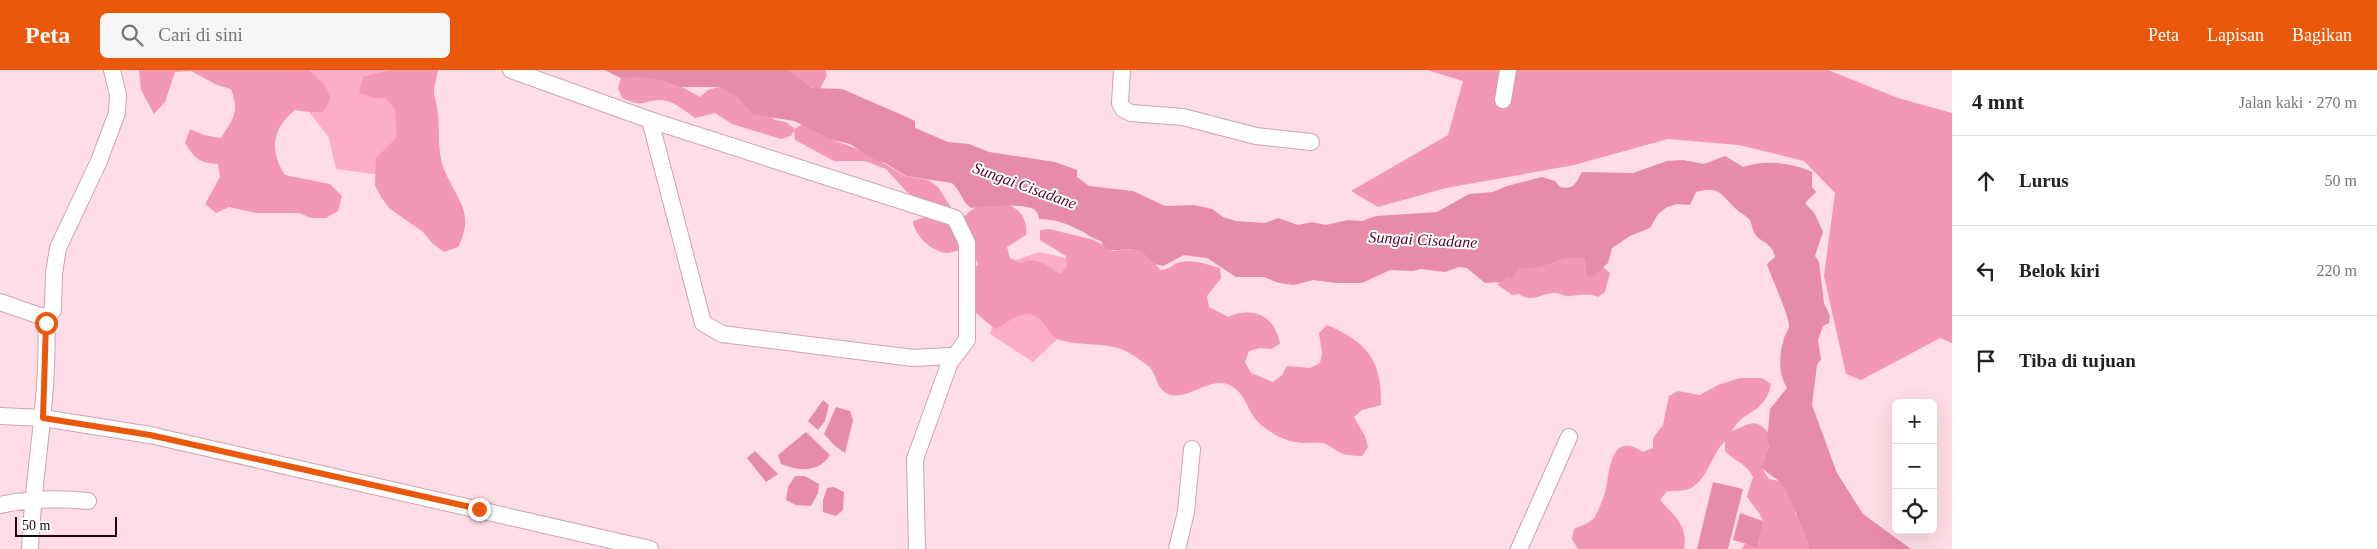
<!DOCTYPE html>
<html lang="id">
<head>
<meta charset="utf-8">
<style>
	body { margin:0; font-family:"Times New Roman",serif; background:#f6f6f6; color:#222 }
	.controls { position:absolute; right:15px; bottom:15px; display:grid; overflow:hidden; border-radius:8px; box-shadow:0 5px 20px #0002 }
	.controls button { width:45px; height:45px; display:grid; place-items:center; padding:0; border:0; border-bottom:1px solid #e0e0e0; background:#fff; color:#222; font:25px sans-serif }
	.scale { position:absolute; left:15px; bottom:12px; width:102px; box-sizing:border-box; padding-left:5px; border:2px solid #17090e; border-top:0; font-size:14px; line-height:18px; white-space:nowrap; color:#17090e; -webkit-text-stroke:4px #fff; paint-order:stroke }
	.stop { position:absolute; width:15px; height:15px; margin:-11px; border:4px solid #ea580c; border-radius:50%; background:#fff }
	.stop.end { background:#ea580c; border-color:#fff; box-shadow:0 1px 5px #0008 }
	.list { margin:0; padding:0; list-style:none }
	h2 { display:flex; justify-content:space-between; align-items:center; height:65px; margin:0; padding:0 20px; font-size:21px }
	h2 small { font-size:16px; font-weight:400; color:#767676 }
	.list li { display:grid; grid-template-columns:32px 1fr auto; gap:15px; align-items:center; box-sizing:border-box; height:90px; padding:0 20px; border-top:1px solid #e0e0e0 }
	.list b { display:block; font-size:19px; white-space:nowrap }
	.list em { font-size:16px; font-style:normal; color:#767676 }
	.icon { flex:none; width:28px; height:28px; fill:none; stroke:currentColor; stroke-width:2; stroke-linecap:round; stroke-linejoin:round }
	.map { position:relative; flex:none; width:1952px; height:479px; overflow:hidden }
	header { display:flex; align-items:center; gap:30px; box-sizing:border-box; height:70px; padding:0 25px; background:#ea580c; color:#fff }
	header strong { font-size:24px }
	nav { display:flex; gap:28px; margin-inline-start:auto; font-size:18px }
	.search { width:350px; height:45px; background:#f6f6f6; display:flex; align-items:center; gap:12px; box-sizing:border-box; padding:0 18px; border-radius:8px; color:#767676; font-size:19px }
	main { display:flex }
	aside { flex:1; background:#fff }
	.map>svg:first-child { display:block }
	.green { fill:#feadc6 }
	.forest { fill:#f297b4 }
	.water { fill:#e68ca9 }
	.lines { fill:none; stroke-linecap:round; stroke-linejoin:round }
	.minor-casing { stroke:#cca4b0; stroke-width:18 }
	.minor { stroke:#fff; stroke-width:16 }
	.route { stroke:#ea580c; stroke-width:6 }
	.labels { text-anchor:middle; stroke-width:4; stroke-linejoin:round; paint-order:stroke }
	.water-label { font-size:16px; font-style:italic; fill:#54022a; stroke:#fff }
</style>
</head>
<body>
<header>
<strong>Peta</strong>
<div class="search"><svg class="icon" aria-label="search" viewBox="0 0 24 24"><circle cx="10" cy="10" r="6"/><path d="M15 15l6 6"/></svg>Cari di sini</div>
<nav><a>Peta</a><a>Lapisan</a><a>Bagikan</a></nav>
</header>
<main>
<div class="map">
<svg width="1952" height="479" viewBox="0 0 1952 479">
	<rect width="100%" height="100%" fill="#ffdde6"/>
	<path class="green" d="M266 0H409L412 109 336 99 329 68 301 31Z
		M1039 182 1074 190 1064 263 1033 292 990 264 1011 192Z"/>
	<path class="forest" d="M139 0H309L323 13 331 28 323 42H309L295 40C272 58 269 81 285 105L330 114 342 126 338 141 326 148H311L299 143H256L229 137 216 143 205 134 220 107 218 94C200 93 195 89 185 73L190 59 204 65 221 68C233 49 240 42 231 19L217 15 191 1 175 2 165 32 154 44 141 20Z
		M390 0H438C437 7 434 16 434 23 434 28 437 33 437 38 441 58 436 80 444 99 456 129 476 143 458 177L444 182 432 173 423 162 389 138 381 127 375 115 376 88 397 67 395 39 386 28H373L359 22 363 7Z
		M788 0H825L827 5 820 19 813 18 800 11Z
		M1427 0H1828L1898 28 1952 43V273L1940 268 1861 310 1846 304 1824 206 1835 123 1804 91 1739 75 1668 69 1574 95 1446 118 1378 137 1351 121 1448 65 1463 11Z
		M629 3 671 11 700 27 708 20 719 17 758 36 775 50 786 52 795 59 804 53 833 70 865 82 905 106 928 110 938 117 954 142 965 146C984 124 1030 129 1026 165L1007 177 1010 188 1021 193C1037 186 1046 195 1060 204L1067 197 1066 186 1040 170V160L1049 159 1094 170 1113 181 1135 179 1147 181 1160 200C1173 199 1173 193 1181 192 1196 189 1207 195 1220 198L1221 208 1207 226 1209 237 1228 247C1254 236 1275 246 1280 274L1271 279 1260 278 1249 281 1245 292 1251 303 1273 312 1282 305 1287 296 1310 298 1320 293 1322 283 1319 263 1327 255C1367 272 1382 290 1381 335L1362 340 1354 347 1365 366 1368 377 1362 386C1356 386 1349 385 1343 384 1336 381 1330 375 1323 373 1314 372 1305 374 1296 372 1283 370 1269 362 1259 353 1249 344 1246 327 1236 319 1213 300 1189 333 1168 324 1157 319 1157 307 1151 299 1148 295 1141 291 1136 287 1111 269 1087 278 1060 270 1047 266 1046 249 1033 245 1019 240 1007 254 995 259L970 238 964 211 978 194 974 184 967 177C961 179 953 183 947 183 932 182 914 165 913 151L923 148 931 140 907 122 886 99 865 91H834L795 70 794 60 791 66 781 69 732 54 715 43 695 48C685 41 673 30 660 30 640 31 645 38 622 28L618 18 621 8Z
		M1573 183 1603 197 1610 203 1605 222 1598 227C1587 222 1578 226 1567 226 1563 226 1560 223 1556 223 1542 222 1533 234 1519 224L1512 225 1498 215 1500 208C1509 203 1518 197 1528 194 1541 190 1564 191 1573 183Z
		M1740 308H1762L1771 314C1765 345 1743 339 1732 361 1750 355 1755 346 1769 364L1767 371 1769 376 1763 400 1769 409 1779 411C1785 419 1796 434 1795 444 1806 452 1812 465 1809 479H1742L1745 474 1755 470 1763 451C1759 440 1752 436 1747 426L1753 407C1746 393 1734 391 1725 381V371C1711 384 1707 414 1686 420 1680 421 1673 421 1667 421L1660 430C1675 447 1688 455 1684 479H1578L1572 469 1574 459C1580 456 1590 453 1594 448 1599 440 1604 427 1606 419 1610 398 1611 361 1643 382L1653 378V368L1663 355 1669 326 1678 321 1700 325 1718 315Z"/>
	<path class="water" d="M604 0H788L812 18 842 19 909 48 915 51V58L948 72 969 74 989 82 1055 92 1077 100V107L1089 116 1133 121 1165 136 1194 135 1212 139 1223 147 1236 151 1265 153 1278 148 1298 155 1312 152 1326 155 1348 150 1362 151 1376 146 1437 142 1469 124 1493 122 1507 116 1542 107 1555 111 1560 117C1574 120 1576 113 1582 102L1633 103 1667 91 1683 90 1704 94 1725 86 1743 97C1764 90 1792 92 1812 102V117L1816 122 1805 133 1815 144 1823 162 1815 186 1819 192 1824 233 1830 246 1829 253 1823 256 1818 270 1821 289 1817 295 1812 335 1837 403 1863 444 1911 479H1809V473L1786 421 1779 411 1760 397 1764 393 1769 376 1767 371 1770 339 1787 318C1778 303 1779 284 1784 268 1785 264 1788 261 1789 257 1790 247 1771 207 1767 194L1775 187C1772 172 1761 173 1755 164 1752 159 1752 153 1749 149 1745 145 1740 143 1736 139 1721 125 1720 115 1696 122L1690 135 1677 134 1667 137 1658 144 1650 158 1630 166 1612 178 1608 193 1592 207 1587 206 1585 189C1565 184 1560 191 1542 196 1534 198 1525 198 1518 199L1512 208 1507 207 1502 212 1485 213 1467 198 1459 197 1445 202 1421 199 1413 201 1390 200 1362 213H1336L1313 210 1294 215 1279 213 1264 207H1236L1207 188 1184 185 1163 196C1159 195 1155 194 1152 192 1148 189 1145 183 1140 181 1126 175 1108 188 1101 171 1092 169 1087 163 1079 160 1066 153 1054 149 1039 149 1039 147 1037 142 1036 141 1028 132 983 137 971 138 962 132 961 121 952 113L906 106 885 93 871 88 850 74 833 70 794 51 752 44 738 27 719 17H680L664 11 641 7 621 8Z
		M823 330 829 335 825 351 818 360 808 351Z
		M836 337 850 341 853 350 845 383 834 375 824 364Z
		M806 362 830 385C819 403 799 401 781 394L778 385Z
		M755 381 778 404 766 412 747 388Z
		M795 406H805L819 414 818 423 811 436 796 435 786 430 788 417Z
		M1713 412 1743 419 1728 479H1697Z
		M834 417 844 422 843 440 836 446 823 442V430L827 418Z
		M1740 443 1763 451 1757 477 1733 470Z"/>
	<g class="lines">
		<defs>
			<path id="minor" d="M511 0 650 50 703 253 722 264 913 288 949 286 950 292 915 389 917 479
				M1122 0 1120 33 1123 39 1131 43 1183 47 1256 66 1311 72
				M1503 30 1508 0
				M650 50 955 148 967 173V270L950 292
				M0 232 46 248C50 325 33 402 30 479
				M46 248 53 240 54 203 58 178 99 91 117 43 118 25 112 0
				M0 346 43 348 150 365 650 479
				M0 435C28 429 59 428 88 431
				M1177 479 1186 442 1192 379
				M1519 479 1569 367"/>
		</defs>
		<use href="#minor" class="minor-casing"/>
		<use href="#minor" class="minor"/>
	</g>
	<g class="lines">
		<path class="route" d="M46 253 43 348 150 365 479 439"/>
	</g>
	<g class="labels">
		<g class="water-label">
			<text transform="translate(1025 115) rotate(20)" y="6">Sungai Cisadane</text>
			<text transform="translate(1423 169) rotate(3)" y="6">Sungai Cisadane</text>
		</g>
	</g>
</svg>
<div class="controls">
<button>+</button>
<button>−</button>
<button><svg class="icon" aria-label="locate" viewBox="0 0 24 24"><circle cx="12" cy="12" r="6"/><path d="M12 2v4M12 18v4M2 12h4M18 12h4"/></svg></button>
</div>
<div class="scale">50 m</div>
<div class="stop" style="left:46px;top:253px"></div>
<div class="stop end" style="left:479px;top:439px"></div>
</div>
<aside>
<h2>4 mnt<small>Jalan kaki · 270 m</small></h2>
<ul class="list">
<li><svg class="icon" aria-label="ahead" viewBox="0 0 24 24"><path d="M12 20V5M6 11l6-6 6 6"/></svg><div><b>Lurus</b></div><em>50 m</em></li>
<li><svg class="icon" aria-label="left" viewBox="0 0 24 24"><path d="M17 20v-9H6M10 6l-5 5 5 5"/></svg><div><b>Belok kiri</b></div><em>220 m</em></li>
<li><svg class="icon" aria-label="arrive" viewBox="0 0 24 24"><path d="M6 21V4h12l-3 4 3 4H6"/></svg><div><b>Tiba di tujuan</b></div></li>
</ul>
</aside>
</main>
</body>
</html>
